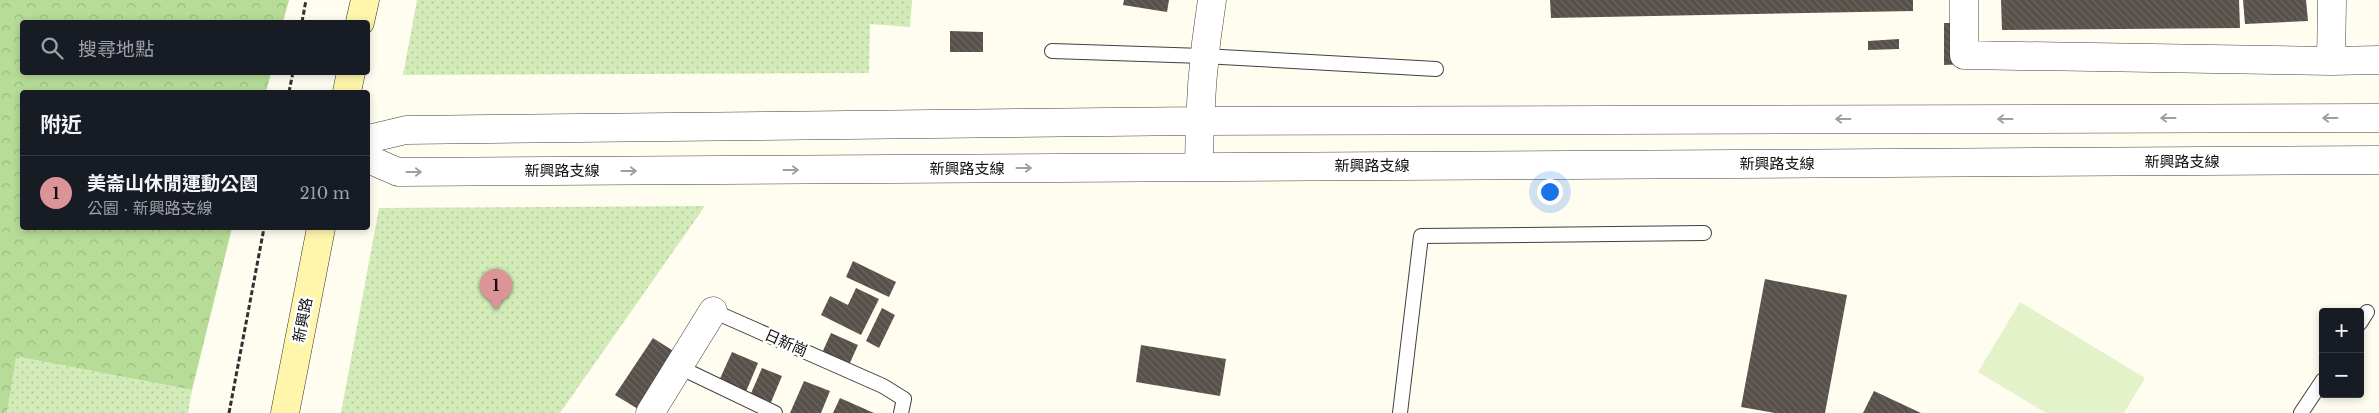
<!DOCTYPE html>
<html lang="zh-TW">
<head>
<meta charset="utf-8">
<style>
	body { margin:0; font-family:"Libre Baskerville","Noto Sans TC",serif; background:#20242c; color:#f1f3f6 }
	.controls { position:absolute; right:15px; bottom:15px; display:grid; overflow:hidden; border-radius:5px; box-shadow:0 2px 8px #0003 }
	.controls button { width:45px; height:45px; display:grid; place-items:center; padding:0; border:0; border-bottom:1px solid #363941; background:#171b24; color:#f1f3f6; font:25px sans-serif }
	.you { position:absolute; left:1549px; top:191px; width:18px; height:18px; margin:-12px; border:4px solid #fff; border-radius:50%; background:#1a73e8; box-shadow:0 0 0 8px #1a73e833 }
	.badge { display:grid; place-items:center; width:32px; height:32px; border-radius:50%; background:#dd9499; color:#111; font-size:16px; font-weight:700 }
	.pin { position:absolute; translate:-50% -41px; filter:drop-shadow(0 1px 2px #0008) }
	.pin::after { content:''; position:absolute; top:26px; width:18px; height:15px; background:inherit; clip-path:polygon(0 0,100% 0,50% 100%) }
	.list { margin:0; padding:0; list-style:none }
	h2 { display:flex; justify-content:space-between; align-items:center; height:65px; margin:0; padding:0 20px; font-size:21px }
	h2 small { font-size:16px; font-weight:400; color:#9ea1a6 }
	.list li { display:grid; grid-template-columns:32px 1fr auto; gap:15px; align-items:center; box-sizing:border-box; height:75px; padding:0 20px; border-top:1px solid #363941 }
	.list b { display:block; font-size:19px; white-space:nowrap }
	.list p { margin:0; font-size:16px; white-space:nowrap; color:#9ea1a6 }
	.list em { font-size:16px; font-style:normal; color:#9ea1a6 }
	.icon { flex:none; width:28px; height:28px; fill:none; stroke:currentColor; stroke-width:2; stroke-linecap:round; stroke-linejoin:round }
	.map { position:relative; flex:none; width:2379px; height:413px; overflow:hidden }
	.search { position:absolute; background:#171b24; box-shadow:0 2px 8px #0003; left:20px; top:20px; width:350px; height:55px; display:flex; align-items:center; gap:12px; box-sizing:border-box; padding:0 18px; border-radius:5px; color:#9ea1a6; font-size:19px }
	.panel { position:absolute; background:#171b24; box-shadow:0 2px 8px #0003; left:20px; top:90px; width:350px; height:140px; border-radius:5px }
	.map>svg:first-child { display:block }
	.forest { fill:url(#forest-crowns) }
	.park { fill:url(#park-dots) }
	.pitch { fill:#e4f2ca }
	.building { fill:url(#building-back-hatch) }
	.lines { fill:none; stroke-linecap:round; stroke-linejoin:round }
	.lane-casing { stroke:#414141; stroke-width:16 }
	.street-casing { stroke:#414141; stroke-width:29 }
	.secondary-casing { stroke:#303030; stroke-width:29 }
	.path { stroke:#303030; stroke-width:3; stroke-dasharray:5 2.5; stroke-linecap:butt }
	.lane { stroke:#fff; stroke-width:14 }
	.street { stroke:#fff; stroke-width:28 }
	.secondary { stroke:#fff6ab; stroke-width:28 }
	.oneway { stroke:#9f9f9f }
	.labels { text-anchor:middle; stroke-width:5; stroke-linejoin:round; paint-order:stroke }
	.street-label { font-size:15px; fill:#0e0e0e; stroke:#fff }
</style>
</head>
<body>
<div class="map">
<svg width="2379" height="413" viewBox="0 0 2379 413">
	<defs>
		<pattern id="forest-crowns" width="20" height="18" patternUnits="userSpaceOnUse" patternTransform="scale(1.25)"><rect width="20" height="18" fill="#b6dc97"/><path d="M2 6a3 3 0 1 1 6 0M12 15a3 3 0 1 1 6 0" fill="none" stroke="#9bbc81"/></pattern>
		<pattern id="park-dots" width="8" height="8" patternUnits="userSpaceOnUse" patternTransform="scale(1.25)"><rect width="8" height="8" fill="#d2ebb8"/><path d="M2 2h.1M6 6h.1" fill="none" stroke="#b3c89d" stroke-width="1.8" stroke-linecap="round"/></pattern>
		<pattern id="building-back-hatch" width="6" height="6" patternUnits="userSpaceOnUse" patternTransform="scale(1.25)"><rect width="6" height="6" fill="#58504a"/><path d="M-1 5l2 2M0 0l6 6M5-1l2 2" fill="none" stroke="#6b6560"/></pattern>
	</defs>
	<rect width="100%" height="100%" fill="#fffcf0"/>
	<path class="forest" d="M0 0H289L283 22H22V72L271 73 266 92H22V228H232L192 390 17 357 7 413H0Z"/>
	<path class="park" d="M417 0H912L910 27 870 24 869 73 403 75Z
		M705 206 560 413H341L379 208Z
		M16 356 192 390 188 413H7Z"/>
	<path class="pitch" d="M2020 302 2145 378 2124 413H2046L1978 372Z"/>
	<path class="building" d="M1124 0H1169L1167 12 1123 5Z
		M1550 0H1913V11L1551 18Z
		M2001 0H2239L2240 28 2002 30Z
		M2243 0H2306L2308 21 2245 24Z
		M1944 23H1967V64L1944 65Z
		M950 31 983 32V52H950Z
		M1899 39V49L1868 50V41Z
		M853 261 896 282 889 297 846 277Z
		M1765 279 1847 295 1825 413H1775L1741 407Z
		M856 288 879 299 861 335 821 315 830 296 848 305Z
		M882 308 895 315 879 348 866 341Z
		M831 333 858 345 849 365 822 353Z
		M653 338 675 352 638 409 615 395Z
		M1141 345 1226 359 1220 396 1136 382Z
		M732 352 758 363 745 394 718 383Z
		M762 368 782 376 769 407 749 398Z
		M804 381 830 391 821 413H790Z
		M1874 391 1921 413H1863Z
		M840 398 874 413H833Z"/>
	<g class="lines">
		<defs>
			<path id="lane" d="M1052 51 1203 56 1436 69
				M713 311 883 386 904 399 901 413
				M2360 323 2367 312
				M679 367 775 413
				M1400 413 1421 236 1704 233
				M2301 413 2323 380"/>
			<path id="street" d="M1964 0V55L2331 61 2332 0
				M2331 61 2379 60
				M368 139 406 130 1199 121 2379 118
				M368 159 398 172 2379 160
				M1199 167C1199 111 1203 56 1212 0
				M650 413 713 311"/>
			<path id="secondary" d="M360 22 365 0
				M347 92 351 72
				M285 413 321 228"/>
		</defs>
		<use href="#lane" class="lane-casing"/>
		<use href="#street" class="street-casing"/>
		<use href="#secondary" class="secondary-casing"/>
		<path class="path" d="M302 22 306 0
			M289 92 293 72
			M229 413 264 228"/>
		<use href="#lane" class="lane"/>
		<use href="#street" class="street"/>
		<use href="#secondary" class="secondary"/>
	</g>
	<defs><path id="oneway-shaft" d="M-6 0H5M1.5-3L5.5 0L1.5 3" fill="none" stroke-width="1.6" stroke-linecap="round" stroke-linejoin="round" transform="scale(1.25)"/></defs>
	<g class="oneway">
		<use href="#oneway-shaft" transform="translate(2168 118) rotate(180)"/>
		<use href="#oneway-shaft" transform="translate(2330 118) rotate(180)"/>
		<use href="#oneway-shaft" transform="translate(1843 119) rotate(180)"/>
		<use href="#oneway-shaft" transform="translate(2005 119) rotate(180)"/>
		<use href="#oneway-shaft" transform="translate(1024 168)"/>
		<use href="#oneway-shaft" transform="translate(791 170)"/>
		<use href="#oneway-shaft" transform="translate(629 171)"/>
		<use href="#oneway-shaft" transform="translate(414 172)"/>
	</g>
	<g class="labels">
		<g class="street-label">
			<text x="2182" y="167">新興路支線</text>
			<text x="1777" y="169">新興路支線</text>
			<text x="1372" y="171">新興路支線</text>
			<text x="967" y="174">新興路支線</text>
			<text x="562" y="176">新興路支線</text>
			<text transform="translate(303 320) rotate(-79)" y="5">新興路</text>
			<text transform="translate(786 343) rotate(24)" y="5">日新崗</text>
		</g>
	</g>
</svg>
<div class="controls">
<button>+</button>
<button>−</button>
</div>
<div class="you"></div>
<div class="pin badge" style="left:496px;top:310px">1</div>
<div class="search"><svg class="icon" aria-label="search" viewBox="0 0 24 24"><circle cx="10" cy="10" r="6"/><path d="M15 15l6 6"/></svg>搜尋地點</div>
<section class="panel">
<h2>附近<small></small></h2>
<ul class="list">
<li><span class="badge">1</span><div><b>美崙山休閒運動公園</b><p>公園 · 新興路支線</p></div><em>210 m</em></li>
</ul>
</section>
</div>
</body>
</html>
